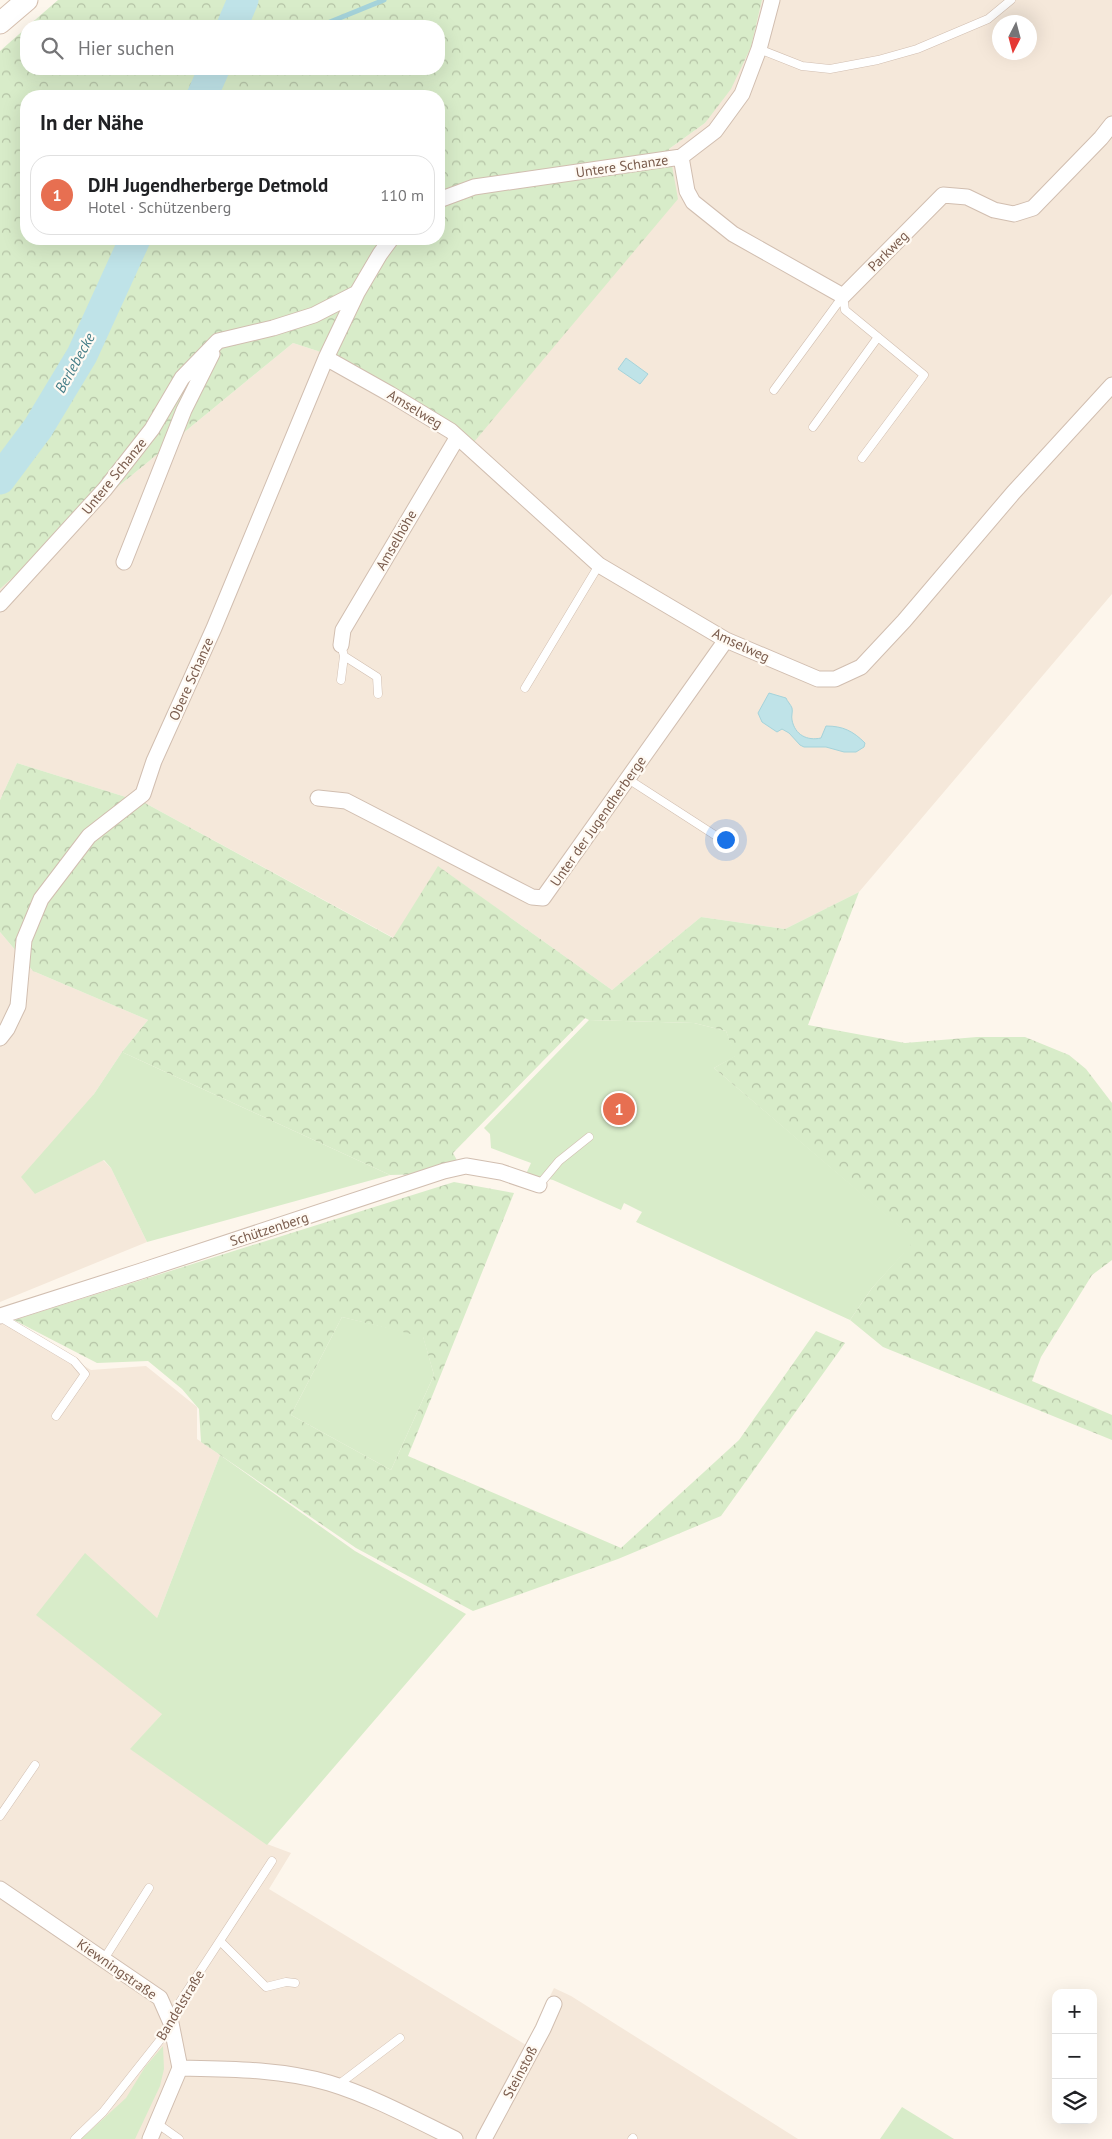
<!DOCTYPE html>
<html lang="de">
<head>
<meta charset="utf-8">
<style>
	body { margin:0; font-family:"PT Sans",sans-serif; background:#f6f6f6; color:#202124 }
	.controls { position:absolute; right:15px; bottom:15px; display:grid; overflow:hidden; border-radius:10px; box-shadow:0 5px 20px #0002 }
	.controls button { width:45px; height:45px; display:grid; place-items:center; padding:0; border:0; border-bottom:1px solid #e0e0e0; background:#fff; color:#202124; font:25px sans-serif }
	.compass { position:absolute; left:992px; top:15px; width:45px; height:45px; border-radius:50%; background:#fff; box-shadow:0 5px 20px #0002; rotate:186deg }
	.you { position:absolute; left:725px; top:839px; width:18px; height:18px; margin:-12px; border:4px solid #fff; border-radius:50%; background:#1a73e8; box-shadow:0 0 0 8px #1a73e833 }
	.badge { display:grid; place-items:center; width:32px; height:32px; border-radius:50%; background:#e76f51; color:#fff; font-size:16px; font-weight:700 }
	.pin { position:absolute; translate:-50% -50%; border:2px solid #fff; box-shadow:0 1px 5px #0006 }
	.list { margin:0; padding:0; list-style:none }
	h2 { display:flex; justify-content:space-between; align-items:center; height:65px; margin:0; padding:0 20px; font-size:21px }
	h2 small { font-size:16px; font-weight:400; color:#757577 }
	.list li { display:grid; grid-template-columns:32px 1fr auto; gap:15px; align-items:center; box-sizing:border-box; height:80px; margin:0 10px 10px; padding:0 10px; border:1px solid #e0e0e0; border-radius:20px }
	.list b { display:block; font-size:19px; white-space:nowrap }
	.list p { margin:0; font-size:16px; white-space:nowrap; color:#757577 }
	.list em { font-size:16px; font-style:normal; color:#757577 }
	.icon { flex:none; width:28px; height:28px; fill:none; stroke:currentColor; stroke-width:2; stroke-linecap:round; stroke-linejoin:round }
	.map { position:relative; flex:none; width:1112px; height:2139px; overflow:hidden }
	.search { position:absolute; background:#fff; box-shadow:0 5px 20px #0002; left:20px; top:20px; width:425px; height:55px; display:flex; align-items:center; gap:12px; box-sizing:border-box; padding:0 18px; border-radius:20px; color:#757577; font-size:19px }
	.panel { position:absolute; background:#fff; box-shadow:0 5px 20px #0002; left:20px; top:90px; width:425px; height:155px; border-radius:20px }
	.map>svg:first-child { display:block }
	.residential { fill:#f5e8da; fill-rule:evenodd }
	.green { fill:#d8ecc9 }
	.forest { fill:url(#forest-crowns); fill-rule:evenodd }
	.water { fill:#bfe3e8; stroke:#a5d3da }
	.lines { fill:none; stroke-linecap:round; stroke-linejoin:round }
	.stream { stroke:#a5d3da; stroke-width:5 }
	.river { stroke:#bfe3e8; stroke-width:31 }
	.service-casing { stroke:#d1beb0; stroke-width:9 }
	.minor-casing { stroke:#d1beb0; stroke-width:17 }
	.secondary-casing { stroke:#d6c0b0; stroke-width:23 }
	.service { stroke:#fff; stroke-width:8 }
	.minor { stroke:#fff; stroke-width:15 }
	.secondary { stroke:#fff; stroke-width:21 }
	.labels { text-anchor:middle; stroke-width:4.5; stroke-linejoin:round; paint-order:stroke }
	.street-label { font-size:14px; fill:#7a5c4d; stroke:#fffaf3 }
	.water-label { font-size:15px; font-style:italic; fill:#437c86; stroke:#fffaf3 }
</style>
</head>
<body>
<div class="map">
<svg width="1112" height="2139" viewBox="0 0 1112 2139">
	<defs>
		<pattern id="forest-crowns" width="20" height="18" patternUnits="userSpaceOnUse" patternTransform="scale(1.25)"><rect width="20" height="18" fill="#d8ecc9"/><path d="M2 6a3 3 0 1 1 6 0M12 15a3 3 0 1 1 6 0" fill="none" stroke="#b4c2a5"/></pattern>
	</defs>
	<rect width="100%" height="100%" fill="#fdf6ec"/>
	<path class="residential" d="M762 0H1112V594L859 892 785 929 701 917 612 990 439 867 394 938 145 803 17 763 0 800V589L81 517 293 343 333 356 448 420 474 442 669 149 705 123 751 47ZM1000 22H1030V52H1000Z
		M0 932 33 971 148 1020 122 1052 94 1094 35 1194 103 1160 111 1168 147 1242 0 1302Z
		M0 1319 11 1323 91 1370 146 1366 197 1407V1439L220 1455 157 1618 162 1714 131 1749 267 1844 291 1853 269 1889 526 2045 554 1988 571 1996 798 2139H0Z"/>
	<path class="green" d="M589 1020 694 1023 726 1031 736 1056 714 1068 916 1240 872 1288 850 1320 636 1222 642 1212 624 1203 621 1210 553 1180 526 1174 531 1163 491 1148 490 1134 484 1128Z
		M122 1052 390 1175 147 1242 111 1168 104 1160 35 1194 21 1177 94 1094Z
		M342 1317 423 1336 434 1375 391 1470 291 1415Z
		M220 1455 355 1551 466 1614 267 1845 130 1749 162 1714 36 1615 85 1553 157 1618Z
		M163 2046 164 2069 160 2086 135 2139H81L126 2098 145 2067Z
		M902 2107 954 2139H880Z"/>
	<path class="forest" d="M58 0H762L751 47 731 89 705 123 669 149 678 199 474 442 448 420 333 356 293 343 81 517 0 589V51L26 28V69H439V26H28ZM26 96H439V239H26Z
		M17 763 145 803 393 938 438 866 612 990 701 917 785 929 859 892 808 1025 905 1043 977 1037H1025L1069 1055 1086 1069 1112 1103V1260L1092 1275 1041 1357 1032 1381 1112 1415V1440L883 1347 850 1320 872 1288 915 1240 714 1068 735 1056 726 1031 694 1023 589 1020 585 1018 453 1153 464 1173 390 1175 122 1052 148 1020 33 971 0 932V800Z
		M454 1182 514 1193 408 1456 621 1548 739 1440 816 1331 845 1343 721 1516 618 1559 473 1611 356 1548 201 1442 199 1409 182 1389 148 1361 97 1363 14 1320ZM342 1317 423 1337 434 1375 391 1470 291 1415Z"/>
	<path class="water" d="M626 358 648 374 640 384 618 369Z
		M769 693 786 698C787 701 791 705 792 708 793 712 791 716 792 720 795 735 807 741 821 738L826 726C843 726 853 731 865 743L864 747 856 752H844L826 747H804L800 745 789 733 782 729 777 732 762 722 758 713Z"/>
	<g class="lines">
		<path class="stream" d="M320 26 384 0"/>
		<path class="river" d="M232 26 243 0
			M202 96 214 69
			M0 479 38 428 82 355 135 239"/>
		<defs>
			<path id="service" d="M759 49 802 66 830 69 878 60 917 49 988 19 1011 0
				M843 296 845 310 924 375 862 458
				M774 390 843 296
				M813 427 878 337
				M341 645 344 656 377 677 378 694
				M341 680 344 656
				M525 688 599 565
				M628 779 724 841
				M539 1185 559 1161 589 1137
				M0 1317 74 1361 85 1374 56 1416
				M0 1816 35 1765
				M220 1941 266 1987 286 1982 295 1983
				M104 1959 149 1888
				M338 2085 400 2038
				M158 2124 179 2139
				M75 2139 103 2112 164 2035 178 2005 272 1861
				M632 2139 633 2138"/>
			<path id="minor" d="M681 157 687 191 693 202 733 234 843 296 943 195 967 197 994 210 1014 214 1033 208 1101 138 1112 124
				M439 200 474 187 681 157 715 131 742 94 759 49 772 0
				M326 358 390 394 451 431 599 565 726 640 818 679H835L861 667 904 621 1013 493 1112 385
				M124 562 184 410 212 354
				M0 604 105 489 152 429 182 378 218 341 273 328 314 315 357 293
				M341 645 343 630 457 438
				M318 798 346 801 532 897 543 898 726 640
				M0 1038 7 1029 18 1006 24 940 41 899 89 836 143 794 154 761 214 628 326 358 357 293 380 254 391 239
				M0 1316 138 1272 444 1171 466 1166 501 1172 539 1185
				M0 1889 160 1998 171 2023 180 2068 150 2139
				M180 2068C230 2069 281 2069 329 2083 372 2096 414 2119 455 2139
				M484 2139 543 2029 554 2004"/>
			<path id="secondary" d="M0 23 27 0"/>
		</defs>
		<use href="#service" class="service-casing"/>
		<use href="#minor" class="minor-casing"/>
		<use href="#secondary" class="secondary-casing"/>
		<use href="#service" class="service"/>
		<use href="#minor" class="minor"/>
		<use href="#secondary" class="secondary"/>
	</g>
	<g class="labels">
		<g class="street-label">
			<text transform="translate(622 166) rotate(-8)" y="5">Untere Schanze</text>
			<text transform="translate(888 251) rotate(-45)" y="5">Parkweg</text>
			<text transform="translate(415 409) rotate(31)" y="5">Amselweg</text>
			<text transform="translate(114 476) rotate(-51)" y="5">Untere Schanze</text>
			<text transform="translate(396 540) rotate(-60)" y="5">Amselhöhe</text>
			<text transform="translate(741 645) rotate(25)" y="5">Amselweg</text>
			<text transform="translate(191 679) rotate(-66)" y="5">Obere Schanze</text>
			<text transform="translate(598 821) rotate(-55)" y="5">Unter der Jugendherberge</text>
			<text transform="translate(269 1229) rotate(-18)" y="5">Schützenberg</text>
			<text transform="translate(117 1969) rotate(35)" y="5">Kiewningstraße</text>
			<text transform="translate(180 2005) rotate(-59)" y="5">Bandelstraße</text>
			<text transform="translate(520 2072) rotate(-62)" y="5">Steinstoß</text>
		</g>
		<g class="water-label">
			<text transform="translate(75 363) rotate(-61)" y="5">Berlebecke</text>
		</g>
	</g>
</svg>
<div class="controls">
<button>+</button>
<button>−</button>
<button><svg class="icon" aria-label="layers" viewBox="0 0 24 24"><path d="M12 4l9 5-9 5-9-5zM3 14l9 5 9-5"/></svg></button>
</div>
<svg class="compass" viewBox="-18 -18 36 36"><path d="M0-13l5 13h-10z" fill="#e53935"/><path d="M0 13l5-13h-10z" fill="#757577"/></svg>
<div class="you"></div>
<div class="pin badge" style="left:619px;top:1109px">1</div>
<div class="search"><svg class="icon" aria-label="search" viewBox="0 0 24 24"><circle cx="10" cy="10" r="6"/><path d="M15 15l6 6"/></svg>Hier suchen</div>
<section class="panel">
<h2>In der Nähe<small></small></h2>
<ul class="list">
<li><span class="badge">1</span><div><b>DJH Jugendherberge Detmold</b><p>Hotel · Schützenberg</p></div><em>110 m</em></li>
</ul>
</section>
</div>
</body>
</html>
